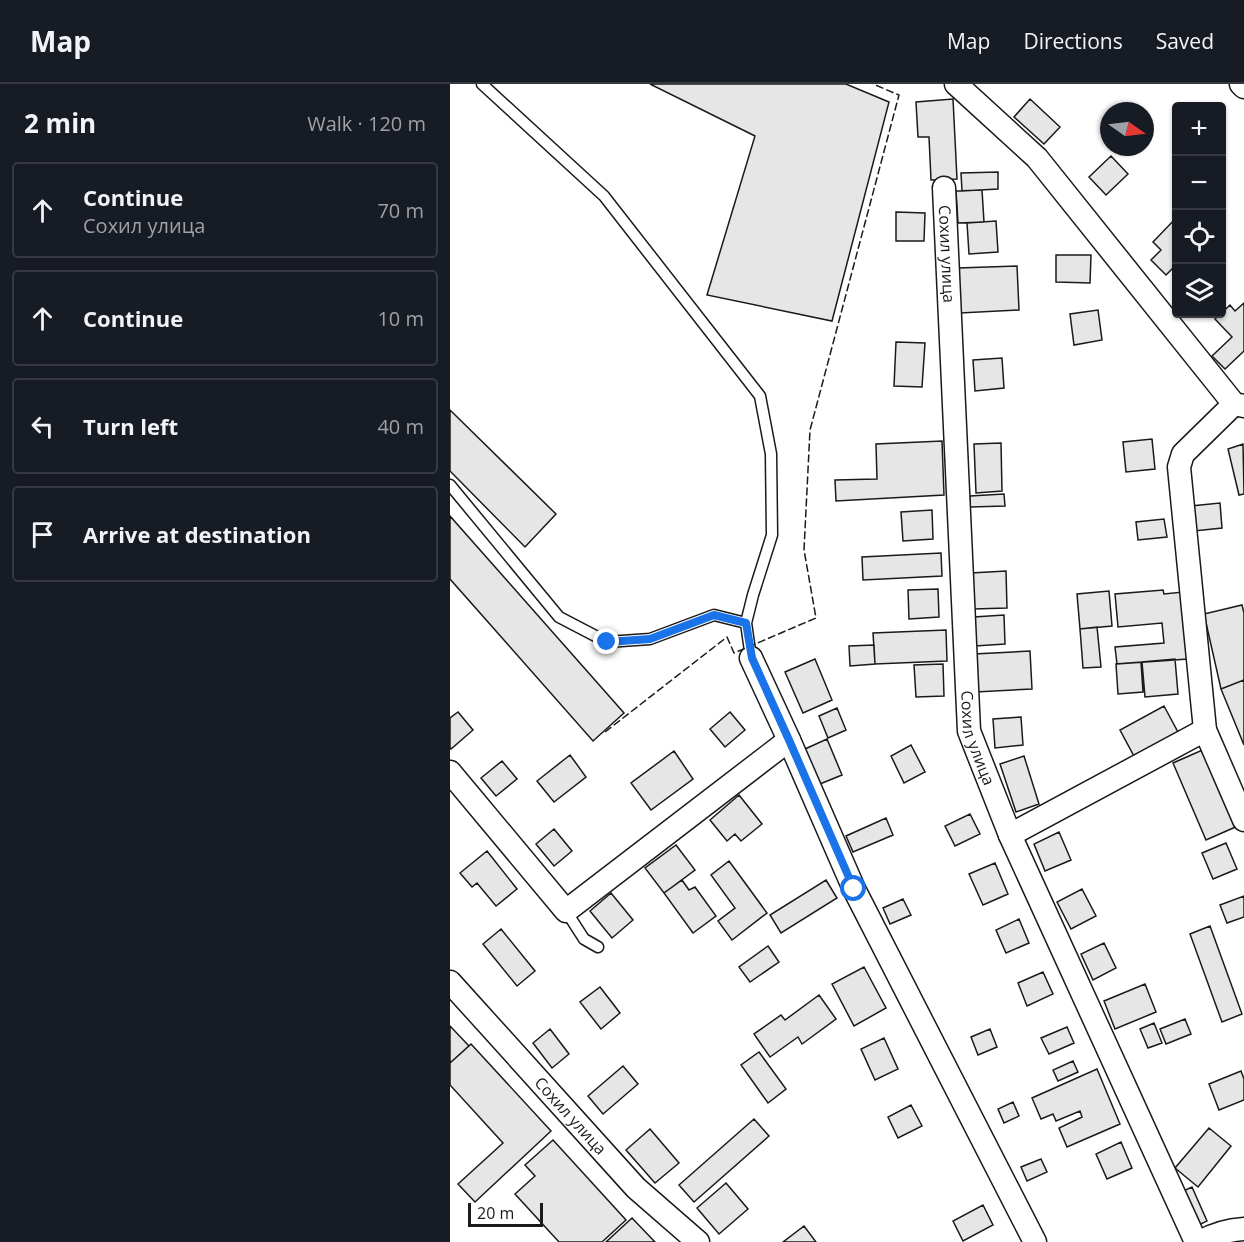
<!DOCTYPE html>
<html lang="en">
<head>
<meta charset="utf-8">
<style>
	body { margin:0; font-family:"Open Sans",sans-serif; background:#242831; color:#f1f3f6 }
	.controls { position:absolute; right:18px; top:18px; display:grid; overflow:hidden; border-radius:6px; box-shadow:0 2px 4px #0004 }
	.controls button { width:54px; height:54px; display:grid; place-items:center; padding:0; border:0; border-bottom:2px solid #363941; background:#171b24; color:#f1f3f6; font:30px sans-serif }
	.compass { position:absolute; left:650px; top:18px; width:54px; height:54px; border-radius:50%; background:#171b24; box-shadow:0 2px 4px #0004; rotate:104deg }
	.scale { position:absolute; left:18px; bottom:15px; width:75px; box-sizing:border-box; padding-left:6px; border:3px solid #1a1a1a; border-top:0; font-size:16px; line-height:21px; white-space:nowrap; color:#1a1a1a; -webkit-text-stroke:4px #fff; paint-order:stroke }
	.stop { position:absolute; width:18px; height:18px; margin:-14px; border:4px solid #1a73e8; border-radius:50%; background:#fff }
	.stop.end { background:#1a73e8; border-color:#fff; box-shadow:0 2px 6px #0008 }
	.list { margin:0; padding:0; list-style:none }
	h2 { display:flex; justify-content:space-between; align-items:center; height:78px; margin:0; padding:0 24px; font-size:26px }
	h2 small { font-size:20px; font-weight:400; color:#9ea1a6 }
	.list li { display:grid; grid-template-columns:39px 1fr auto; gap:18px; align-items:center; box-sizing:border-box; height:96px; margin:0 12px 12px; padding:0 12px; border:2px solid #363941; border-radius:6px }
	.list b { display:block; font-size:22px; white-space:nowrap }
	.list p { margin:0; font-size:20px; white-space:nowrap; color:#9ea1a6 }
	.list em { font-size:20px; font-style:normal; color:#9ea1a6 }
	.icon { flex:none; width:33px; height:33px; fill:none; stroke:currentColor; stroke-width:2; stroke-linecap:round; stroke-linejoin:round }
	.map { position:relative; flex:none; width:794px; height:1158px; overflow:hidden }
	header { display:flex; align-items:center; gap:36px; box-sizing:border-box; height:84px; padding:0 30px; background:#171b24; border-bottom:2px solid #363941 }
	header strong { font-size:28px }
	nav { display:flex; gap:33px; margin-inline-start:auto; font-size:21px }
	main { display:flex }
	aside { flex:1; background:#171b24 }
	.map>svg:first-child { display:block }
	.building { fill:#e6e6e6; stroke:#1a1a1a; stroke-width:1.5 }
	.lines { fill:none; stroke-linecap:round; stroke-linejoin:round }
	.lane-casing { stroke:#1a1a1a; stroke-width:13 }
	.street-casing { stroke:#1a1a1a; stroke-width:25 }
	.lane { stroke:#fff; stroke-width:10 }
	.street { stroke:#fff; stroke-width:22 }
	.fence { stroke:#1a1a1a; stroke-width:1.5; stroke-dasharray:8 3; stroke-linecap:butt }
	.route { stroke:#1a73e8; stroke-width:8 }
	.labels { text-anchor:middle; stroke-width:4.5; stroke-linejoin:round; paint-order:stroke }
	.street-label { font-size:16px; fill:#1a1a1a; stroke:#fff }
</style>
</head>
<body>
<header>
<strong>Map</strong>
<nav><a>Map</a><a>Directions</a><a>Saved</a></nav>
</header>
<main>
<aside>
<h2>2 min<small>Walk · 120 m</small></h2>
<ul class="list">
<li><svg class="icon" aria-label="ahead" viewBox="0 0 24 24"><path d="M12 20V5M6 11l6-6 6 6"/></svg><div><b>Continue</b><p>Сохил улица</p></div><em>70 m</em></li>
<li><svg class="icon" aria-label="ahead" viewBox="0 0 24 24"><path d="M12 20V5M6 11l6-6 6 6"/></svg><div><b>Continue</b></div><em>10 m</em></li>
<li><svg class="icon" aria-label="left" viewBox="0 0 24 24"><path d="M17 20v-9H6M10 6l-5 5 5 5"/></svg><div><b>Turn left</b></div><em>40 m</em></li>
<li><svg class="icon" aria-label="arrive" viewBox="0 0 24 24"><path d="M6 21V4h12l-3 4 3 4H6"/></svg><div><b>Arrive at destination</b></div></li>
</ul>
</aside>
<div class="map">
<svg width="794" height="1158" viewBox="0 0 794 1158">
	<rect width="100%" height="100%" fill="#fff"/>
	<path class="building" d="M200 0H396L439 18 382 237 257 211 305 52Z
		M503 15 507 95 481 96 479 53H468L466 18Z
		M580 15 610 43 594 60 564 33Z
		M661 72 678 90 656 111 639 93Z
		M548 88V105L512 107 511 89Z
		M532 106 534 138 508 139 506 107Z
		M446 128 475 129 474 157H446Z
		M726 134V181L716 191 701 176 711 166 703 158Z
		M546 137 548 168 519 170 517 139Z
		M606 171H641L640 199 606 198Z
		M567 182 569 226 510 229 508 184Z
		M794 219V267L775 285 762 272 782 253 765 235 780 221 785 227Z
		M648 226 652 256 624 261 620 230Z
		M446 258 475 259 472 303 444 302Z
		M552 274 554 304 525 307 523 276Z
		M0 326 106 430 75 463 0 387Z
		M702 355 705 385 676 388 673 358Z
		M492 357 494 411 386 417 385 396 427 395 426 360Z
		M551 359 552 407 526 409 524 360Z
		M793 360 794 410 789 411 778 365Z
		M554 410 555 422 520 423V412Z
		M770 419 772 444 744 447 741 422Z
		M482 426 483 455 453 457 451 428Z
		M0 432 174 629 143 657 0 495Z
		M714 435 717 453 688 456 686 438Z
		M491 469 492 492 413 496 412 473Z
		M556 487 557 524 523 525 521 489Z
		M488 505 489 533 459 535 458 506Z
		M713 506 714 510 733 508 738 575 667 580 665 563 714 559 712 539 668 543 665 510Z
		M659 507 662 542 630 545 627 510Z
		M792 521 794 529V596L771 605 754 530Z
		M554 531 555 560 525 562 524 533Z
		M647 543 651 583 633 584 630 545Z
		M496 546 497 577 425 580 423 549Z
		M424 561 425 580 400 582 399 562Z
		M580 567 582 605 526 608 524 570Z
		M365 575 382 616 353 629 335 588Z
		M725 575 728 610 695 613 692 578Z
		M691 578 693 608 668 610 666 580Z
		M493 580 494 612 466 613 464 581Z
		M794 596V661L771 605Z
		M714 622 729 650 685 674 670 646Z
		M387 624 396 646 378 654 369 632Z
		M8 628 23 646 1 665 0 663V634Z
		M280 628 295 646 275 663 260 645Z
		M571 633 573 661 545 664 543 635Z
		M377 655 392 691 370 700 355 665Z
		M461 661 475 688 454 699 441 672Z
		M757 664 790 741 756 756 723 679Z
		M224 667 243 695 201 726 181 699Z
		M120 671 136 693 104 718 87 697Z
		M574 672 589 720 566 728 550 680Z
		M52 677 67 695 46 712 31 694Z
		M289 711 312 740 291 757 285 750 277 757 260 736Z
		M520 730 530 750 505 762 495 742Z
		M436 734 443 751 403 768 396 752Z
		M104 745 122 767 104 782 86 760Z
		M609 748 621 776 595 787 584 760Z
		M776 759 787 785 763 795 752 769Z
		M226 761 245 786 214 809 195 784Z
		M37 767 67 805 46 822 27 799 22 803 10 789Z
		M279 777 317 829 282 856 268 837 285 824 261 791Z
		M545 779 558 810 533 821 519 790Z
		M232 796 239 806 245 803 266 832 243 849 214 809Z
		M376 796 387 814 331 849 320 831Z
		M632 805 646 832 621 845 607 818Z
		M161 809 183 836 162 854 140 827Z
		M794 812V833L777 839 770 821Z
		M453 815 461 831 440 840 433 824Z
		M569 835 579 859 556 869 546 846Z
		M760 842 792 930 772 938 740 850Z
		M51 845 85 887 67 902 33 860Z
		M654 859 666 884 643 896 631 870Z
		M318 862 329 878 300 898 289 883Z
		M414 883 436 924 404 942 382 900Z
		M593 888 603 910 577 922 568 899Z
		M695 900 706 928 665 945 654 917Z
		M150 903 170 929 151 945 130 918Z
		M369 911 386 935 352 960 348 953 320 973 304 950 331 931 335 936Z
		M735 935 741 950 716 960 710 945Z
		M704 939 712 959 698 964 690 945Z
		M0 942 19 962 0 979Z
		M617 943 624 959 599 970 591 954Z
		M100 945 119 970 102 984 83 959Z
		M540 945 547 963 528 971 521 953Z
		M434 954 448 985 425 996 411 965Z
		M21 960 101 1047 25 1118 8 1100 53 1059 0 1001V979Z
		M309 968 336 1005 318 1019 291 981Z
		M623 977 628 988 608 997 603 986Z
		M173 982 188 1000 153 1030 138 1012Z
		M647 985 670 1040 617 1063 609 1044 632 1033 630 1027 606 1037 603 1030 591 1035 582 1014Z
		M791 987 794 995V1016L769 1026 759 1000Z
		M563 1018 569 1032 554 1039 548 1025Z
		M461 1021 472 1042 448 1054 438 1033Z
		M304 1035 319 1052 244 1118 229 1101Z
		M759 1044 781 1062 748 1103 725 1084Z
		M200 1045 229 1079 205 1099 176 1066Z
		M103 1056 176 1136 152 1158H109L65 1110 85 1092 75 1081Z
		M671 1058 682 1084 657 1095 646 1070Z
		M591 1075 597 1088 577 1097 571 1083Z
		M276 1099 298 1125 269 1150 247 1124Z
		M742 1103 757 1137 745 1143 729 1109Z
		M533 1121 543 1141 513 1157 503 1137Z
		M182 1134 205 1158H156Z
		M354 1142 366 1158H333Z"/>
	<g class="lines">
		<defs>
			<path id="lane" d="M32 0 154 112 310 312 321 370 322 451 303 511 296 539 301 574
				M0 401 109 533 157 558 200 555 264 531 296 539
				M116 827 134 855 148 863"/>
			<g id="street">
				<path d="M506 0 587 74 784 320 794 322"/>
				<path d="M791 0 794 3"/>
				<path id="s1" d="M494 104 519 647 560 751 746 1158"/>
				<path d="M784 320 733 370 729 383 755 646 794 736"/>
				<path d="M301 574 339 656 404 805 585 1158"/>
				<path d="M0 688 116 827 339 656"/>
				<path d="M560 751 755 646"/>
				<path id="s2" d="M0 898 186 1104 248 1158"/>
				<path d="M750 1158C764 1150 778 1146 794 1145"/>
			</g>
		</defs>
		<use href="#lane" class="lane-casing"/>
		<use href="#street" class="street-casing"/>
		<use href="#lane" class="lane"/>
		<use href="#street" class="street"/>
		<path class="fence" d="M155 648 277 553 284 569 366 534 354 466 360 346 449 11 423 0"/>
	</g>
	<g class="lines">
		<path class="route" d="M157 558 200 555 264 531 296 539 302 574 339 656 404 805"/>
	</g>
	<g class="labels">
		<g class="street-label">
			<text dy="6" stroke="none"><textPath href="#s1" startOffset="66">Сохил улица</textPath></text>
			<text dy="6" stroke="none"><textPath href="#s1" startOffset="552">Сохил улица</textPath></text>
			<text dy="6" stroke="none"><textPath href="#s2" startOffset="180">Сохил улица</textPath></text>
		</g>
	</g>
</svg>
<div class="controls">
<button>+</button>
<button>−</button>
<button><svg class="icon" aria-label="locate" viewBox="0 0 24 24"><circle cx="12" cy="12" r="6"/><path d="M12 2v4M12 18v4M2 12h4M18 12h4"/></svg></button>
<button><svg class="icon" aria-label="layers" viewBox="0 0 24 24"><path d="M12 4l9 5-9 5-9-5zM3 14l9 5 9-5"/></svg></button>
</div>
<svg class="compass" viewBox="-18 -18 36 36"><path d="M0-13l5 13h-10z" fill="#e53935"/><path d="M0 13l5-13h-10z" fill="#9ea1a6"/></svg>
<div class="scale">20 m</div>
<div class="stop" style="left:404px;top:805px"></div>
<div class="stop end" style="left:157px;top:558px"></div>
</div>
</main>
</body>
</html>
